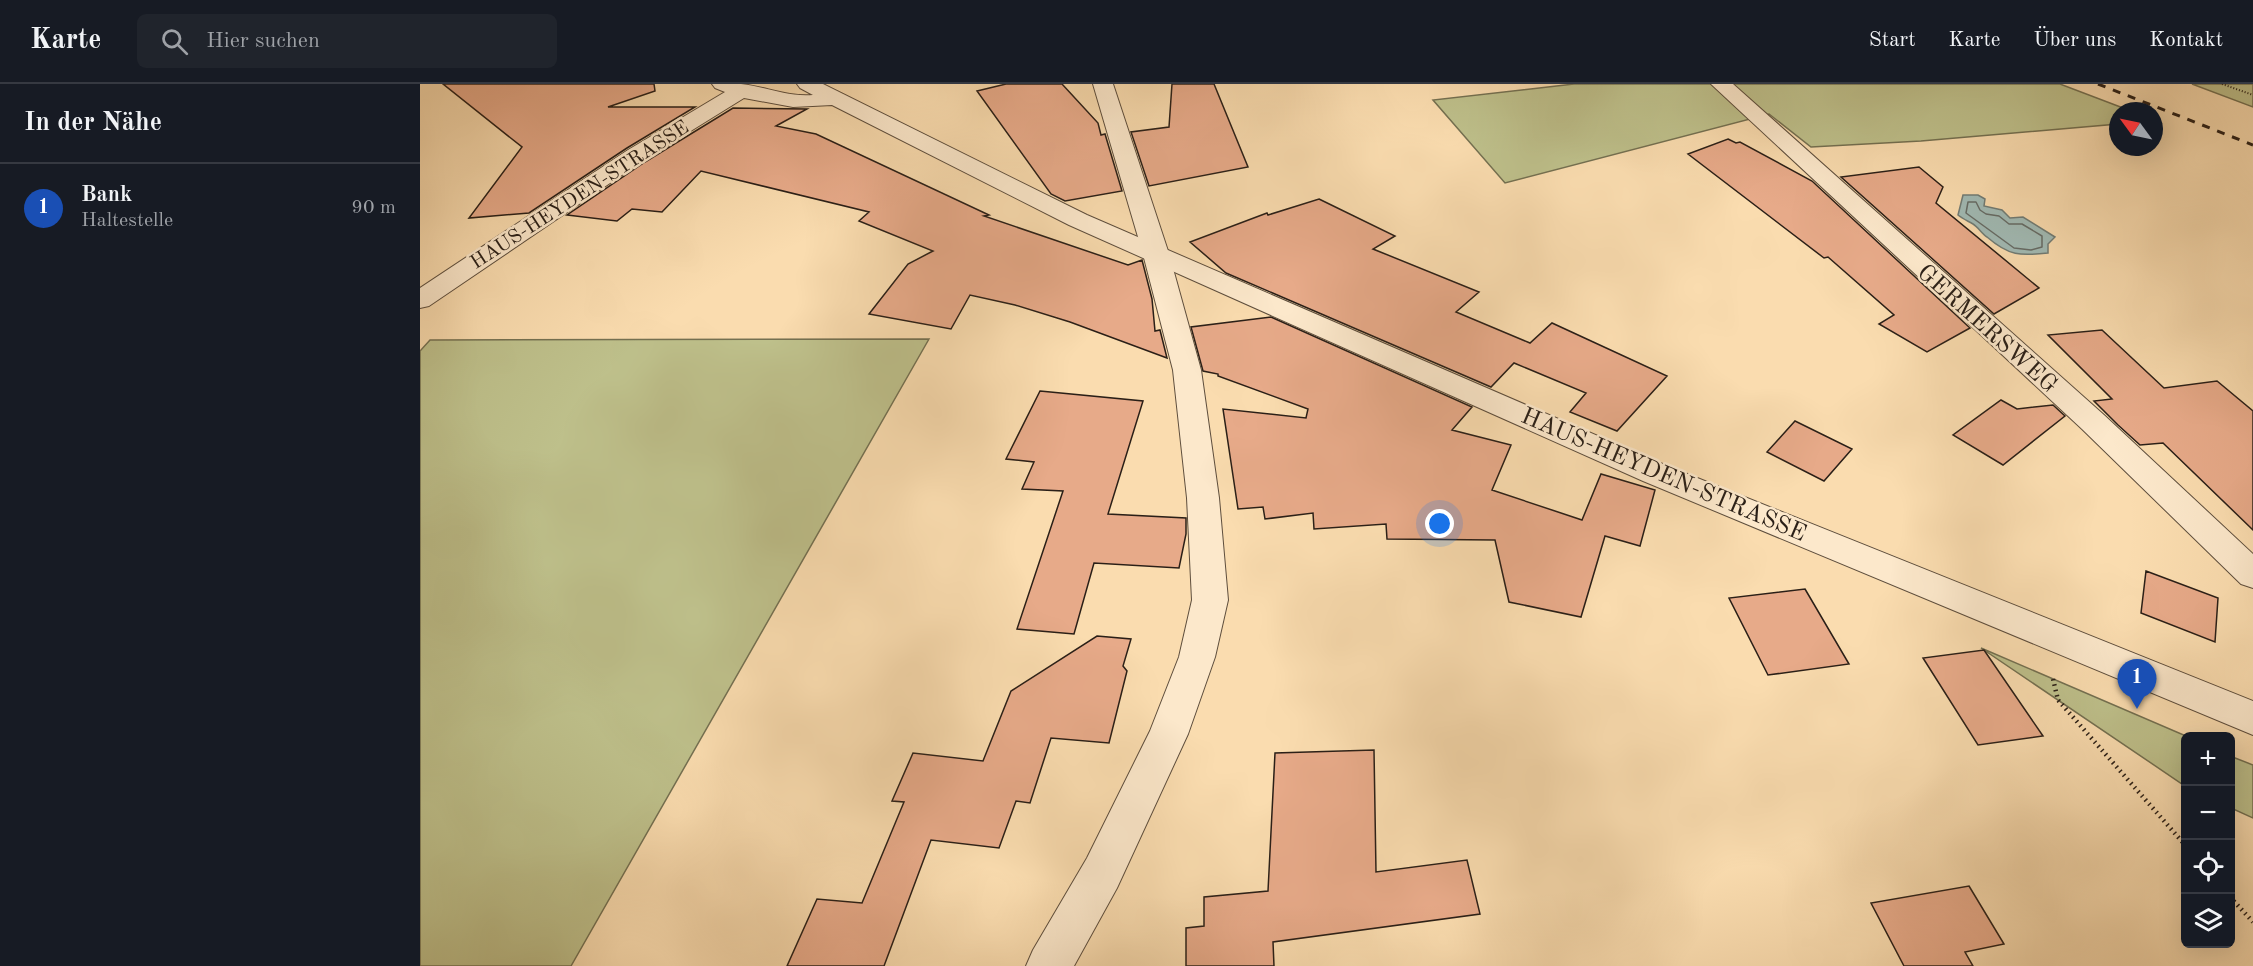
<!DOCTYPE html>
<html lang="de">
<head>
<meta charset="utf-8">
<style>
	body { margin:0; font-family:"Old Standard TT",serif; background:#20242c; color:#f1f3f6 }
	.controls { position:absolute; right:18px; bottom:18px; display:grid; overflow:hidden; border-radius:9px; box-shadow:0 6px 24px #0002 }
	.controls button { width:54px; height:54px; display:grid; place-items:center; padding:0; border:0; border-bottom:2px solid #363941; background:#171b24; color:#f1f3f6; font:30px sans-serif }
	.compass { position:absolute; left:1689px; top:18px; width:54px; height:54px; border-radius:50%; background:#171b24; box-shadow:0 6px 24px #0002; rotate:303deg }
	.you { position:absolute; left:1020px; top:440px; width:21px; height:21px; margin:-15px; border:4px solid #fff; border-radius:50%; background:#1a73e8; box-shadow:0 0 0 9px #1a73e833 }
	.badge { display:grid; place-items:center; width:39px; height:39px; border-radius:50%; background:#c59692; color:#fff; font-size:20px; font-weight:700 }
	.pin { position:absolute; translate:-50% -50px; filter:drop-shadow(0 2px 3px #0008) }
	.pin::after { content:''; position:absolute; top:32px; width:21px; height:18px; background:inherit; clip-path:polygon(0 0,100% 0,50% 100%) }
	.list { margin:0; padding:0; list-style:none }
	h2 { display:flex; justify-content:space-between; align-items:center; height:78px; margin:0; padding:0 24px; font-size:26px }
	h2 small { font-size:20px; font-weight:400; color:#9ea1a6 }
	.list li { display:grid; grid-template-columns:39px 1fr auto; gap:18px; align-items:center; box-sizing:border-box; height:90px; padding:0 24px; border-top:2px solid #363941 }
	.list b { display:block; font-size:22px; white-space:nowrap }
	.list p { margin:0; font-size:20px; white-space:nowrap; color:#9ea1a6 }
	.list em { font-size:20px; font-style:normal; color:#9ea1a6 }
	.icon { flex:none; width:33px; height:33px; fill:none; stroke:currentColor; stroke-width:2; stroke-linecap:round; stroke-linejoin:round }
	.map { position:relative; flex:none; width:1833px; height:882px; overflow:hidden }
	header { display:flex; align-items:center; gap:36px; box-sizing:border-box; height:84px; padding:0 30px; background:#171b24; border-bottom:2px solid #363941 }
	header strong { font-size:28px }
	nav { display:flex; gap:33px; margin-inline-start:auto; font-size:21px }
	.search { width:420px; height:54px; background:#20242c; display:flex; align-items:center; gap:15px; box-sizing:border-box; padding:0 21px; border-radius:9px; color:#9ea1a6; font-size:22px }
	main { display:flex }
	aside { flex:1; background:#171b24 }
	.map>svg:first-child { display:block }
	.green { fill:#bec08b; stroke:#747051; stroke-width:1.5 }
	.water { fill:#a1bab4; stroke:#717c75; stroke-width:1.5 }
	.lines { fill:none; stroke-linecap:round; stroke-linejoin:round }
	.shore { stroke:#666c66; stroke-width:1.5 }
	.building { fill:#e7aa89; stroke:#2a1f17; stroke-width:1.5 }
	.minor-casing { stroke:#5e4e3d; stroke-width:2 }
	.tertiary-casing { stroke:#5e4e3d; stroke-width:2 }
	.path-far1 { stroke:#2a1f17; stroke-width:2; stroke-dasharray:1 2; stroke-linecap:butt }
	.path { stroke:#2a1f17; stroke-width:4.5; stroke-dasharray:1.5 4; stroke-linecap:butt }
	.minor { fill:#fce8cb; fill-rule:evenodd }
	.tertiary { fill:#fce8cb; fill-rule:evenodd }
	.rail { stroke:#2a1f17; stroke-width:3; stroke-dasharray:8 8; stroke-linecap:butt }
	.labels { text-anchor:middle; stroke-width:5; stroke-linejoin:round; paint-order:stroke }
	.far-street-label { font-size:20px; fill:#2a1f17; stroke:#fce8cb }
	.street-label { font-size:24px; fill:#2a1f17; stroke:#fce8cb }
</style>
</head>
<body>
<header>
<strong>Karte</strong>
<div class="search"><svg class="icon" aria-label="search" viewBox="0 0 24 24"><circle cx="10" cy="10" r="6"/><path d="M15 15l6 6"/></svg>Hier suchen</div>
<nav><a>Start</a><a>Karte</a><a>Über uns</a><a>Kontakt</a></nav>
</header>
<main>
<aside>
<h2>In der Nähe<small></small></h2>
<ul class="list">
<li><span class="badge" style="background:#1a4fb4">1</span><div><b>Bank</b><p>Haltestelle</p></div><em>90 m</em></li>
</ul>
</aside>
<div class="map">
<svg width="1833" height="882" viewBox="0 0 1833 882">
	<rect width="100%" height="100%" fill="#fadcaf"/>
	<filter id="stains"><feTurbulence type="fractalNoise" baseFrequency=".00333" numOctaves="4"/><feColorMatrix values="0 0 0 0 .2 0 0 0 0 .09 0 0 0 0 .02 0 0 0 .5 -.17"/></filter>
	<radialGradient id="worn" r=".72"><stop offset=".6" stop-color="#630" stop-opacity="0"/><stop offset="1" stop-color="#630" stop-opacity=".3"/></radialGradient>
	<path class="green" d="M1154 0H1640L1711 27H1698V40L1501 57 1391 63 1349 30 1085 99 1013 16Z
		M1772 0H1833V23Z
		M509 255 151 882H0V267L10 256Z
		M1561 564 1766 652 1765 702Z
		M1810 672 1833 681V734L1811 724Z"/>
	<path class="water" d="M1543 111H1558L1565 115 1564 122 1582 126 1590 134 1603 133 1635 153 1628 160V169C1600 172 1589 172 1567 153 1562 150 1558 143 1553 140 1548 137 1543 135 1538 131Z"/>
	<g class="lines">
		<path class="shore" d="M1548 118H1556L1560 126 1566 130 1579 132 1589 140H1602L1622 152V163L1611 166 1594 164 1546 129Z"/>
	</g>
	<path class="building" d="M23 0H234L235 7 188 23H275L207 64 109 129 49 134 102 63Z
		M586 0H642L678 39 681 51 685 50 702 107 645 117 631 110 557 7Z
		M752 0H794L828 83 729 102 711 48 749 43Z
		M313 24 387 25 356 42 396 50 569 131 564 132 708 181 722 176 732 215 735 247 740 246 747 274 650 238 595 221 550 211 531 245 449 230 488 180 513 167 439 137 449 128 281 87 242 128 212 125 197 137 147 131 225 78Z
		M1308 55 1316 59 1320 58 1392 97 1550 244 1507 268 1459 240 1474 231 1408 173 1404 174 1268 70Z
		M1499 83 1523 103 1516 119 1619 204 1574 230 1421 93Z
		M899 115 975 152 953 165 1059 208 1036 228 1110 259 1132 239 1247 292 1197 347 1150 328 1166 309 1094 279 1071 303 806 189 770 158 847 129 848 131Z
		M851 233 1052 323 1032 346 1091 361 1072 406 1162 436 1181 390 1235 406 1220 462 1185 452 1161 533 1089 518 1075 456 967 455 966 440 894 445 893 429 845 435 843 423 818 425 803 325 886 334 888 325 798 292V290L783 287 771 243Z
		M1682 246 1744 304 1797 297 1833 327V446L1743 359 1720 361 1698 341 1674 317 1692 315 1628 251Z
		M620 307 723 317 688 430 766 434V450L759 484 674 479 654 550 597 545 643 407 602 405 614 378 586 375Z
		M1581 316 1597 325 1633 321 1645 332 1583 381 1533 351Z
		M1375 337 1432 365 1404 397 1347 368Z
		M1726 487 1798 514 1795 558 1721 529Z
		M1385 505 1429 580 1348 591 1309 514Z
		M677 552 711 555 703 582 707 587 689 659 631 654 610 719 596 717 579 764 511 756 464 882H367L397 815 442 819 484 718 472 717 493 669 563 677 591 607Z
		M1564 566 1623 652 1558 661 1503 574Z
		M954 666 956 788 1047 776 1060 830 853 858 854 882H766V844L784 842V813L848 807 855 669Z
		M1549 802 1584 860 1545 868 1553 882H1484L1451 819Z"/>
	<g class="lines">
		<defs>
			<path id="minor" d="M292 0C301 0 312 0 321 0 347 3 366 13 393 11L380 4 377 0H403L667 131 1245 381 1833 617V651L1223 397 649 141 412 21 373 23 324 14 224 76 9 222 0 224V204L208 66 305 8 295 4Z
				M1291 0H1313L1684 331 1833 470V504L1821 500 1662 345Z"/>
			<path id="tertiary" d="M673 0H693L749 170 781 286 799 414 808 516 795 573 768 650 697 804 654 882H606L613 866 667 774 730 647 759 573 772 516 767 414 753 286 723 170Z"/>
		</defs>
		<use href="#minor" class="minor-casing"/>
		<use href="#tertiary" class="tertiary-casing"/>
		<path class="path-far1" d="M1802 0 1833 11"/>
		<path class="path" d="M1633 595 1638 616 1766 762
			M1810 813 1833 838"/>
		<use href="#minor" class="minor"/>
		<use href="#tertiary" class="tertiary"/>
		<path class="rail" d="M1678 0 1833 61"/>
	</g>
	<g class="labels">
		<g class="far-street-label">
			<text transform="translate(159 110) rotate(-33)" y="7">HAUS-HEYDEN-STRASSE</text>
		</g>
		<g class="street-label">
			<text transform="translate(1568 244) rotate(42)" y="8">GERMERSWEG</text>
			<text transform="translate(1244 390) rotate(23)" y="8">HAUS-HEYDEN-STRASSE</text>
		</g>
	</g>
	<rect width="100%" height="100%" filter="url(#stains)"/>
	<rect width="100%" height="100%" fill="url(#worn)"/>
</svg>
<div class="controls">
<button>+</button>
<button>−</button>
<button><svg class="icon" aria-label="locate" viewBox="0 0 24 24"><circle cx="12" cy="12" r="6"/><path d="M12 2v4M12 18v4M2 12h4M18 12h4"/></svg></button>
<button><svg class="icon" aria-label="layers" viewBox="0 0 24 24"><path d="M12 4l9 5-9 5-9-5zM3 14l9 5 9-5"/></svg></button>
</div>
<svg class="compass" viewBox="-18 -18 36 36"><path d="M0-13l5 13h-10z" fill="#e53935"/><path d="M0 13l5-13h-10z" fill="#9ea1a6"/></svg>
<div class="you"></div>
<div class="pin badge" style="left:1717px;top:625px;background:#1a4fb4">1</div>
</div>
</main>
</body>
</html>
